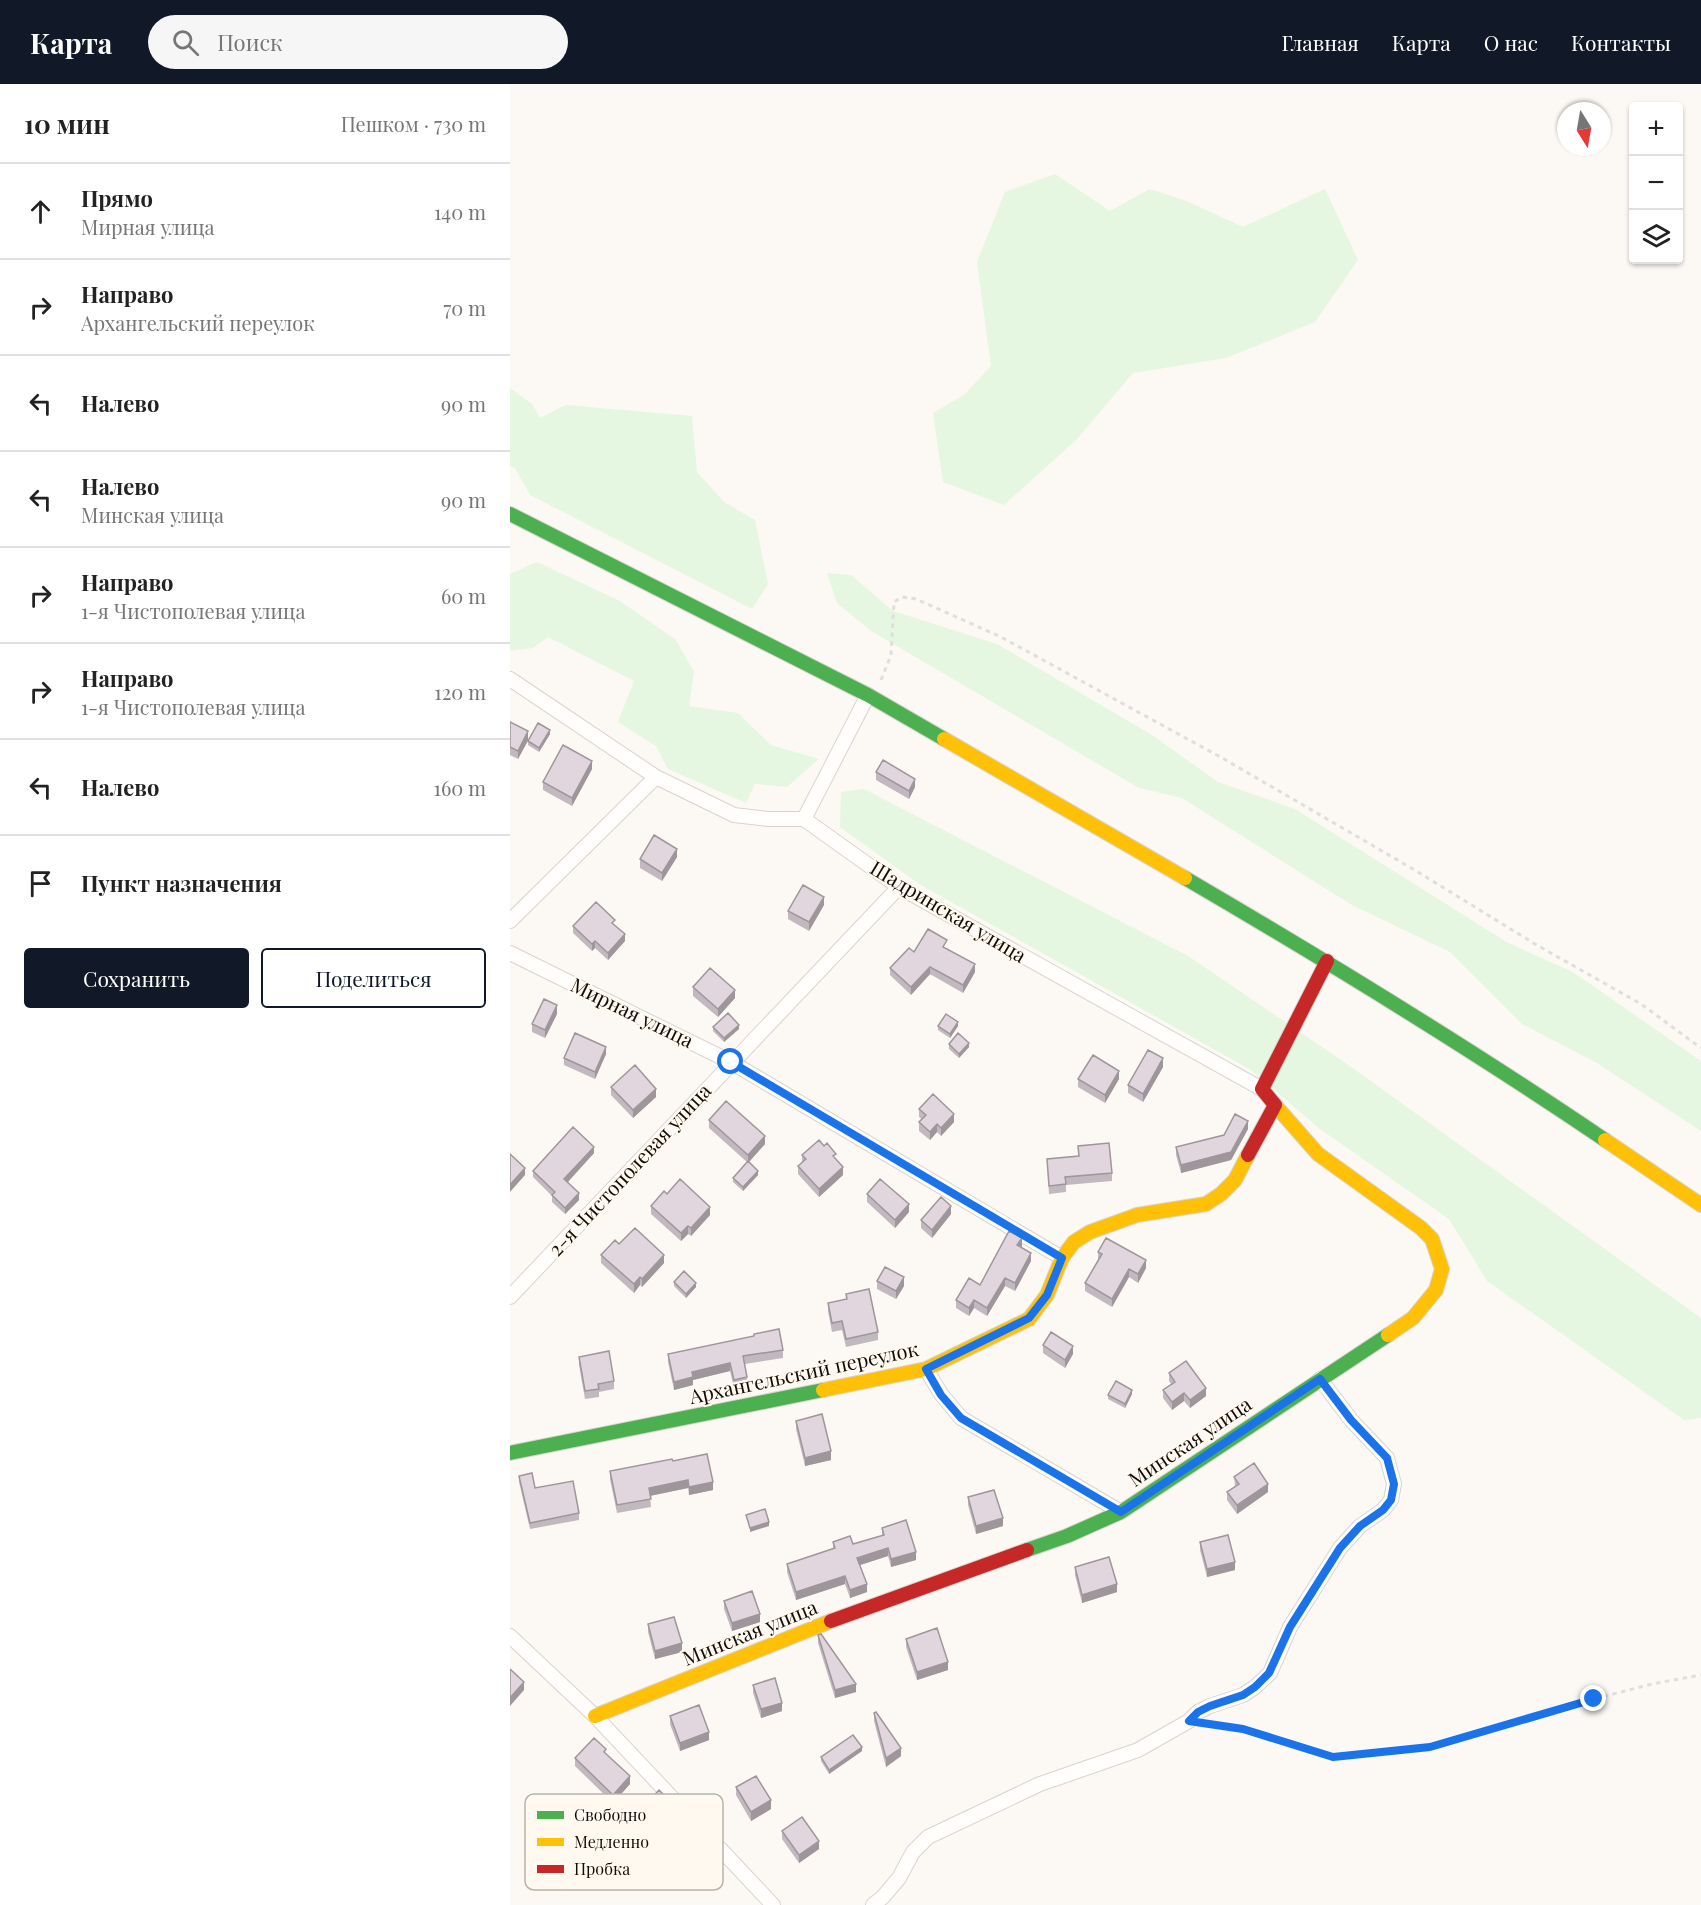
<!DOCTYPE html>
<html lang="ru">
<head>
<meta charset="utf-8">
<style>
	body { margin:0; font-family:"Playfair Display",serif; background:#f6f6f6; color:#222 }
	.controls { position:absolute; right:18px; top:18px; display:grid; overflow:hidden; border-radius:6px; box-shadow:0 2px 4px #0004 }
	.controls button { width:54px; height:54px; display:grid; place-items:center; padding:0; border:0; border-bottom:2px solid #e0e0e0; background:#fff; color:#222; font:30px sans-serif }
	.compass { position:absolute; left:1047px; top:18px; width:54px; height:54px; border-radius:50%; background:#fff; box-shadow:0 2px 4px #0004; rotate:169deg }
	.stop { position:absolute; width:18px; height:18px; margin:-14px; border:4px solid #1a73e8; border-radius:50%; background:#fff }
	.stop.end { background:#1a73e8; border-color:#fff; box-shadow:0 2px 6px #0008 }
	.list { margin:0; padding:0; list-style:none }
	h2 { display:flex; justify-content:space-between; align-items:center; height:78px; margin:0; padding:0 24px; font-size:26px }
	h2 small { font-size:20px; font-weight:400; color:#767676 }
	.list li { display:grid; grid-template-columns:39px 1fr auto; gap:18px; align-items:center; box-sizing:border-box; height:96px; padding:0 24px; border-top:2px solid #e0e0e0 }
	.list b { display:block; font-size:22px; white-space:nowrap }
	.list p { margin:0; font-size:20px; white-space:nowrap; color:#767676 }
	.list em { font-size:20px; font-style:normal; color:#767676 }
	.actions { display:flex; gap:12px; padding:18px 24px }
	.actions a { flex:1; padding:14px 0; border:2px solid #111827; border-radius:6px; text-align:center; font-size:21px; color:#111827 }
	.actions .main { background:#111827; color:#fff }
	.icon { flex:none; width:33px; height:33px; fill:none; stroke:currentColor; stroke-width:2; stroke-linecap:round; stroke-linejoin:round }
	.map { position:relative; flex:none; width:1191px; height:1821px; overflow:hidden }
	header { display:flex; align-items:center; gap:36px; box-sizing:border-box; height:84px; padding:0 30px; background:#111827; color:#fff }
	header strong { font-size:28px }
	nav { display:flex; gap:33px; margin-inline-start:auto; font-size:21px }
	.search { width:420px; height:54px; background:#f6f6f6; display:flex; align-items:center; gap:15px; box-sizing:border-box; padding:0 21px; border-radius:33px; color:#767676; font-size:22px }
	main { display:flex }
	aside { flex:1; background:#fff }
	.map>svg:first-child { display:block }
	.green { fill:#e5f7e0 }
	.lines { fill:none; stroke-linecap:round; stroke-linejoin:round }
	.street-casing { stroke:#d9d4ce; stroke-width:16 }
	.fast-casing { stroke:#d9d4ce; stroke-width:16 }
	.slow-casing { stroke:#d9d4ce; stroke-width:16 }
	.jam-casing { stroke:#d9d4ce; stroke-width:16 }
	.path { stroke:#e0dedd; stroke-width:3; stroke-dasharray:4.5 4.5; stroke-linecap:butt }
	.street { stroke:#fffefd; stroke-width:14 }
	.fast { stroke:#4caf50; stroke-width:14 }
	.slow { stroke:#ffc107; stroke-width:14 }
	.jam { stroke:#c62828; stroke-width:14 }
	.wall { fill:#c2b8bf }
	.shaded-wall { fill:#9e969b }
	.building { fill:#e2d6de; stroke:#9e969b; stroke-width:1.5 }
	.route { stroke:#1a73e8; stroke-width:8 }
	.labels { text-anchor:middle; stroke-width:4.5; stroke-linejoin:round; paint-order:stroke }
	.street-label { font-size:20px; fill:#120e07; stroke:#fff9f0 }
	.key { fill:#fff9f0; stroke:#b8b2aa; stroke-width:1.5 }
	.key-label { font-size:16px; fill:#120e07 }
</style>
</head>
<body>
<header>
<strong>Карта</strong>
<div class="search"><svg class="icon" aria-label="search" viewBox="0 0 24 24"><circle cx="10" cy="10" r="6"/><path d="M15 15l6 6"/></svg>Поиск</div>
<nav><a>Главная</a><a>Карта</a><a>О нас</a><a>Контакты</a></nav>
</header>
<main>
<aside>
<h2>10 мин<small>Пешком · 730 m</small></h2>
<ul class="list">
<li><svg class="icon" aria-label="ahead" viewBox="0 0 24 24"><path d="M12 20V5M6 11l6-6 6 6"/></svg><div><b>Прямо</b><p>Мирная улица</p></div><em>140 m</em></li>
<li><svg class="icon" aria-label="right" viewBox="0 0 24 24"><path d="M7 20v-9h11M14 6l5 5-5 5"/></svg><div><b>Направо</b><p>Архангельский переулок</p></div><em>70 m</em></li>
<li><svg class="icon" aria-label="left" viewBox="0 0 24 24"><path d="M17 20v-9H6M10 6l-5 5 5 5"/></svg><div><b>Налево</b></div><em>90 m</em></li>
<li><svg class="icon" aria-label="left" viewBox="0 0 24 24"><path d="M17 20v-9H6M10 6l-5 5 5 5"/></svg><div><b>Налево</b><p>Минская улица</p></div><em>90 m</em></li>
<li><svg class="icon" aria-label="right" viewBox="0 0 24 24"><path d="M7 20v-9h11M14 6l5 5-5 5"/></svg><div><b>Направо</b><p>1-я Чистополевая улица</p></div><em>60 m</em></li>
<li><svg class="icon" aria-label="right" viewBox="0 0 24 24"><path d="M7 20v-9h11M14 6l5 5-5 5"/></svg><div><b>Направо</b><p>1-я Чистополевая улица</p></div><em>120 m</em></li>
<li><svg class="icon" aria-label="left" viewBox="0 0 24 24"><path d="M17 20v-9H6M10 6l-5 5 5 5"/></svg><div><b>Налево</b></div><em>160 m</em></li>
<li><svg class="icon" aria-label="arrive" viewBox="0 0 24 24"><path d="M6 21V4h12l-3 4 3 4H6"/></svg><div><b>Пункт назначения</b></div></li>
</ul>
<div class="actions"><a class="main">Сохранить</a><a>Поделиться</a></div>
</aside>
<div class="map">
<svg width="1191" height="1821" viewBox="0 0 1191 1821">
	<rect width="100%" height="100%" fill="#fcf8f4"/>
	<path class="green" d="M545 90 600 127 640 105 679 118 733 143 815 105 848 176 805 238 716 274 623 289 566 356 494 421 433 398 423 329 455 310 481 282 467 178 495 108Z
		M0 304 22 320 30 334 56 321 182 332 187 388 214 418 245 436 258 500 242 525 20 411 5 384 0 382Z
		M27 478 110 517 166 556 184 588 179 622 228 629 261 661 309 675 277 703 245 700 236 719 158 685 146 662 108 638 124 597 38 553 23 564 0 567V490Z
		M317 489 341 491 383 527 487 560 642 651 708 698 785 725 998 859 1063 888 1191 977V1047L1087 979 1012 940 940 868 842 821 672 714 629 704 361 547 327 519Z
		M354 705 678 872 837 980 1191 1234V1334L1174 1336 977 1197 939 1135 810 1045 741 986 409 800 330 743 331 708Z"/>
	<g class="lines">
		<defs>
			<path id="street" d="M0 595 146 693 224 731 258 735H294L389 803 752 1005
				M294 735 358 611
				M0 837 146 693
				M0 869 221 978 552 1174
				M0 1213 389 803
				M416 1285 431 1310 451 1334 611 1428
				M0 1552 85 1632 263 1821
				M363 1821 373 1813 389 1794 403 1768 418 1753 530 1700 628 1666 679 1637 688 1628 700 1622 733 1611 745 1603 760 1589 780 1543 830 1464 850 1442 873 1426 881 1416 884 1400 877 1374 841 1336 810 1295"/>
			<path id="fast" d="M0 430 358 611 434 655
				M675 794C817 877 958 963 1095 1056
				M0 1369 313 1306
				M517 1466 557 1452 611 1428 878 1251"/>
			<path id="slow" d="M434 655 675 794
				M765 1021 808 1070 911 1144 922 1155 932 1185 926 1206 903 1234 878 1251
				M1095 1056 1191 1121
				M313 1306 416 1285 519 1235 537 1211 552 1174 564 1158 580 1148 627 1131 696 1120 711 1110 725 1096 738 1071
				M85 1632 321 1537"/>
			<path id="jam" d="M738 1071 765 1021 752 1005 817 877
				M321 1537 517 1466"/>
		</defs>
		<use href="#street" class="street-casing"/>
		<use href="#fast" class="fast-casing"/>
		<use href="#slow" class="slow-casing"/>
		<use href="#jam" class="jam-casing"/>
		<path class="path" d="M371 596 381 571 384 518 392 513 406 515 491 553 714 675 903 785 1025 860 1131 920 1191 964
			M701 1640 733 1645 823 1673 920 1663 1084 1615 1142 1600 1191 1591"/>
		<use href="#street" class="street"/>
		<use href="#fast" class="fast"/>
		<use href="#slow" class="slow"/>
		<use href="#jam" class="jam"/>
	</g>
	<path class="wall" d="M0 638 18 655 40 650 29 668 18 661V657L8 675 0 671Z
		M82 685 62 722 33 706V698Z
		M366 688 405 703 399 715 366 696Z
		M167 773 152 797 130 784V775Z
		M314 821 299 847 278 835V827Z
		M63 842H105L115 857 98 876 85 864 82 867 63 849Z
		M437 864 465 888 453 909 420 890 401 911 380 891V884L404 868Z
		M183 903 225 914 208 933 183 912Z
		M47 930 35 954 22 948V940Z
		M428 942H448L440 954 428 946Z
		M203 943 229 945 214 958 203 947Z
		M439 960 459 963 449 974 439 965Z
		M96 970 85 995 54 981V974Z
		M653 983 633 1018 618 1009V1001Z
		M568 995H609L595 1019 568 1003Z
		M101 1003 146 1013 123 1034 101 1011Z
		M409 1025 444 1038 431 1052 427 1048 420 1056 409 1047V1038L412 1035 409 1033Z
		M199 1036 255 1060 239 1078 248 1091 233 1107 223 1098V1094L237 1078 199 1044Z
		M738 1045 721 1076 671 1089 666 1071V1063Z
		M568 1062 602 1089V1097L556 1101V1108L539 1110 537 1075 568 1072Z
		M84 1069 58 1098 69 1116 55 1130 42 1118V1112L23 1093V1087Z
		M292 1071 326 1075 333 1091 309 1113 288 1090V1082L292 1078Z
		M157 1110 200 1131 181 1152 178 1150 171 1157 141 1130V1122Z
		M357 1110 399 1128 385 1144 357 1118Z
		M441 1130 422 1154 411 1144V1136Z
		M109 1160 154 1179 132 1203 130 1201 124 1209 91 1179V1171Z
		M512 1162 511 1163 521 1177 505 1207 495 1202 477 1232 464 1224 459 1232 446 1224V1216L470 1201Z
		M588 1168 636 1184 628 1199 619 1193 602 1223 575 1207V1199L588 1176Z
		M367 1197 394 1202 386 1215 367 1205Z
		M164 1198 186 1203 176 1214 164 1202Z
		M336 1210 368 1248V1256L336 1263 332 1246 322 1248 318 1227V1219L336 1216Z
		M533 1261 563 1270 555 1284 533 1269Z
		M273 1266V1274L235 1280 237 1293V1301L224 1304 220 1287 183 1296V1301L164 1306 158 1278V1270Z
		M69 1273 104 1297V1305L89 1308V1313L75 1315 69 1281Z
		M659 1289 696 1312 680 1324 674 1317 662 1326 653 1314V1306L661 1300 659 1297Z
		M622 1310 615 1324 598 1315V1311Z
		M286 1337 321 1376 295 1382 286 1345Z
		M163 1377 203 1406 179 1411 178 1404 140 1412 141 1423 107 1429 100 1395V1387Z
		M9 1392 25 1404 69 1429V1436L20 1445 9 1398Z
		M724 1393 758 1408 727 1430 717 1416V1408L725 1402Z
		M458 1413 493 1442 466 1450 458 1421Z
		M372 1444 406 1476 381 1483 378 1472 350 1481 357 1508 340 1514 335 1500 286 1516 277 1488V1480L323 1465V1458L343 1460 372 1452Z
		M690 1458 725 1486 697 1493 690 1466Z
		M565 1483 607 1508 572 1519 565 1491Z
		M214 1517 250 1538 222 1547 214 1525Z
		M138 1540 172 1568 145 1575 138 1548Z
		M308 1551 346 1608 325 1614 308 1559Z
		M396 1555 438 1586 407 1596 396 1563Z
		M243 1601 272 1627 251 1634 243 1609Z
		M364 1629 391 1672 376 1683 364 1637Z
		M160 1632 199 1656 170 1667 160 1640Z
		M352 1667 319 1690 311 1677V1673Z
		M65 1674 120 1700 103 1719 65 1682Z
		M226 1703 261 1725 241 1737 226 1711Z
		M128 1729 169 1734 148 1756 128 1737Z
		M272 1747 309 1765 289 1779 272 1755Z"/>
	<path class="shaded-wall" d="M40 646V650L29 668V664Z
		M18 647V656L8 675V667Z
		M82 677V685L62 722V714Z
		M405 695V703L399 715V707Z
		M167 765V773L152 797V789Z
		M314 813V821L299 847V838Z
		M115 850V857L98 876V869Z
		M85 857V864L82 867V860Z
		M465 880V888L453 909V901Z
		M420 883V890L401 911V903Z
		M225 906V914L208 933V925Z
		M47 921V930L35 954V946Z
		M448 938V942L440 954V950Z
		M229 941V945L214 958V954Z
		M459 959V963L449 974V970Z
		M96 963V970L85 995V988Z
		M653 974V983L633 1018V1010Z
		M609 987V995L595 1019V1011Z
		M146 1005V1013L123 1034V1026Z
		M444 1030V1038L431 1052V1044Z
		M738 1037V1045L721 1076 671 1089V1081Z
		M427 1040V1048L420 1056V1048Z
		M255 1052V1060L238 1079V1071Z
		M84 1063V1069L54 1102V1095Z
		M333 1083V1091L309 1113V1105Z
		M15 1084V1091L0 1108V1101Z
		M248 1087V1091L233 1107V1103Z
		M69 1109V1116L55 1130V1124Z
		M399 1120V1128L385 1144V1136Z
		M441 1122V1130L422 1154V1146Z
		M200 1123V1131L181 1152V1144Z
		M178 1142V1150L171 1157V1149Z
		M512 1154V1162L507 1170V1161Z
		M521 1169V1177L505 1207V1199Z
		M154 1171V1179L132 1203V1195Z
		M636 1176V1184L628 1199V1190Z
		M619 1185V1193L602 1223V1215Z
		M130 1193V1201L124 1209V1200Z
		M394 1193V1202L386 1215V1207Z
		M495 1194V1202L477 1232V1224Z
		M186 1199V1203L176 1214V1210Z
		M464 1216V1224L459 1232V1224Z
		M563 1262V1270L555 1284V1276Z
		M220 1279V1287L183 1296V1301L164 1306V1298L182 1288Z
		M696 1304V1312L680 1324V1316Z
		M622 1306V1310L615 1324V1320Z
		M674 1309V1317L662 1326V1318Z
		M321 1367V1376L295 1382V1374Z
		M178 1396V1404L139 1412V1404Z
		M203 1398V1406L179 1411V1403Z
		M758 1400V1408L727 1430V1421Z
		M493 1434V1442L466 1450V1442Z
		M259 1438V1442L240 1448V1444Z
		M378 1464V1472L347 1482V1474Z
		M406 1468V1476L381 1483V1475Z
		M725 1478V1486L697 1493V1485Z
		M335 1492V1500L286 1516V1508Z
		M357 1500V1508L340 1514V1506Z
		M607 1500V1508L572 1519V1511Z
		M250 1530V1538L222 1547V1539Z
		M172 1559V1568L145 1575V1567Z
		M438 1578V1586L407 1596V1588Z
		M14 1598V1606L0 1622V1614Z
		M346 1600V1608L325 1614V1606Z
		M272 1619V1627L251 1634V1625Z
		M199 1648V1656L170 1667V1659Z
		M352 1663V1667L319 1690V1686Z
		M391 1664V1672L376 1683V1674Z
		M120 1692V1700L103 1719V1711Z
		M261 1716V1725L241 1737V1728Z
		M169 1726V1734L148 1756V1748Z
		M309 1757V1765L289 1779V1771Z"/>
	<path class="building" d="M0 638 18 647 8 667 0 663Z
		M28 639 40 646 29 664 18 657Z
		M53 661 82 677 62 714 33 698Z
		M373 676 405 695 399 707 366 688Z
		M144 751 167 765 152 789 130 775Z
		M293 801 314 813 299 838 278 827Z
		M86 818 105 836 102 839 115 850 98 869 85 857 82 860 63 842Z
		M418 845 437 856 433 863 465 880 453 901 420 883 401 903 380 884 399 864 404 868Z
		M200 884 225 906 208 925 183 903Z
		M34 915 47 921 35 946 22 940Z
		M218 929 229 941 214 954 203 943Z
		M436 930 448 938 440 950 428 942Z
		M65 949 96 963 85 988 54 974Z
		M448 949 459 959 449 970 439 960Z
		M638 966 653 974 633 1010 618 1001Z
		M583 971 609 987 595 1011 568 995Z
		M125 981 146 1005 123 1026 101 1003Z
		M423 1010 444 1030 431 1044 427 1040 420 1048 409 1038 416 1031 409 1025Z
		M216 1017 255 1052 238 1071 199 1036Z
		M725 1030 738 1037 721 1068 671 1081 666 1063 714 1051Z
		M63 1043 84 1063 54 1095 69 1109 55 1124 42 1111 45 1108 23 1087Z
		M309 1056 314 1062 317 1059 326 1070 323 1072 333 1083 309 1105 288 1082 296 1075 292 1071Z
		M599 1059 602 1089 555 1093 556 1100 539 1102 537 1075 569 1072 568 1062Z
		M0 1070 15 1084 0 1101Z
		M238 1077 248 1087 233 1103 223 1094Z
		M170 1095 200 1123 181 1144 178 1142 171 1149 141 1122 154 1107 157 1110Z
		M370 1095 399 1120 385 1136 357 1110Z
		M431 1113 441 1122 422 1146 411 1136Z
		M125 1144 154 1171 132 1195 130 1193 124 1200 91 1171 105 1156 109 1160Z
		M499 1147 512 1154 507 1161 521 1169 505 1199 495 1194 477 1224 464 1216 459 1224 446 1216 459 1194 470 1201Z
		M596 1154 636 1176 628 1190 619 1185 602 1215 575 1199 592 1170 588 1168Z
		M375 1183 394 1193 386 1207 367 1197Z
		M174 1187 186 1199 176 1210 164 1198Z
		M359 1205 368 1248 336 1255 332 1237 322 1239 318 1219 337 1215 336 1210Z
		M269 1245 273 1266 233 1272 237 1293 224 1296 220 1279 182 1288 183 1293 164 1298 158 1270 244 1252V1250Z
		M541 1248 563 1262 555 1276 533 1261Z
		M99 1267 104 1297 88 1300 89 1305 75 1307 69 1273Z
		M676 1277 696 1304 680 1316 674 1309 662 1318 653 1306 665 1298 659 1289Z
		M606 1297 622 1306 615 1320 598 1311Z
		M312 1330 321 1367 295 1374 286 1337Z
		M197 1370 203 1398 179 1403 178 1396 139 1404 141 1415 107 1421 100 1387 162 1375 163 1377Z
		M744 1379 758 1400 727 1421 717 1408 729 1400 724 1393Z
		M22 1389 25 1404 63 1397 69 1429 20 1439 9 1392Z
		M484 1406 493 1434 466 1442 458 1413Z
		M255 1425 259 1438 240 1444 236 1431Z
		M396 1436 406 1468 381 1475 378 1464 347 1474 357 1500 340 1506 335 1492 286 1508 277 1480 325 1464 323 1458 340 1452 343 1460 374 1451 372 1444Z
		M718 1451 725 1478 697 1485 690 1458Z
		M599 1473 607 1500 572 1511 565 1483Z
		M242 1507 250 1530 222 1539 214 1517Z
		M164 1533 172 1559 145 1567 138 1540Z
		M427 1544 438 1578 407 1588 396 1555Z
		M311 1550 346 1600 325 1606 308 1551Z
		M0 1585 14 1598 0 1614Z
		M265 1594 272 1619 251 1625 243 1601Z
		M189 1621 199 1648 170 1659 160 1632Z
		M366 1628 391 1664 376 1674 364 1629Z
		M343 1651 352 1663 319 1686 311 1673Z
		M84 1654 96 1665 94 1668 120 1692 103 1711 65 1674Z
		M246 1692 261 1716 241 1728 226 1703Z
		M149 1706 169 1726 148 1748 128 1729Z
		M292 1733 309 1757 289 1771 272 1747Z"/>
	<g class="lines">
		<path class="route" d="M221 978 552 1174 537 1211 519 1234 416 1285 431 1311 451 1334 611 1428 810 1295 841 1336 877 1374 884 1400 881 1416 873 1426 850 1442 830 1464 780 1543 759 1589 745 1603 733 1611 700 1622 688 1628 679 1637 733 1645 823 1673 920 1663 1084 1615"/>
	</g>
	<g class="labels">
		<g class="street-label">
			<text transform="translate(438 828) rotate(31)" y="7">Шадринская улица</text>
			<text transform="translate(122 929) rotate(26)" y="7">Мирная улица</text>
			<text transform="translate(120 1086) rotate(-47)" y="7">2-я Чистополевая улица</text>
			<text transform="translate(294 1289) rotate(-12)" y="7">Архангельский переулок</text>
			<text transform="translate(680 1358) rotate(-34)" y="7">Минская улица</text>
			<text transform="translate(240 1549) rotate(-22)" y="7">Минская улица</text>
		</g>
	</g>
	<rect x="15" y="1710" width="198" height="96" rx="9" class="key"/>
	<rect x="27" y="1727" width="27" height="8" fill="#4caf50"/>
	<rect x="27" y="1754" width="27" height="8" fill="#ffc107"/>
	<rect x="27" y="1781" width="27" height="8" fill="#c62828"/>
	<g class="key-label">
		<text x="64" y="1737">Свободно</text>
		<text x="64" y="1764">Медленно</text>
		<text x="64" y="1791">Пробка</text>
	</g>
</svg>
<div class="controls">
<button>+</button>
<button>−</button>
<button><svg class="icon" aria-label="layers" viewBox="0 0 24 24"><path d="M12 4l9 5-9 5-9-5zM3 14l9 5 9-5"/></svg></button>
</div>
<svg class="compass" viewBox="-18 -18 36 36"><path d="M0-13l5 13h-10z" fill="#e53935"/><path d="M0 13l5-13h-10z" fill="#767676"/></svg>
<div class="stop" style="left:221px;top:978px"></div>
<div class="stop end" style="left:1084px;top:1615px"></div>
</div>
</main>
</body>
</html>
